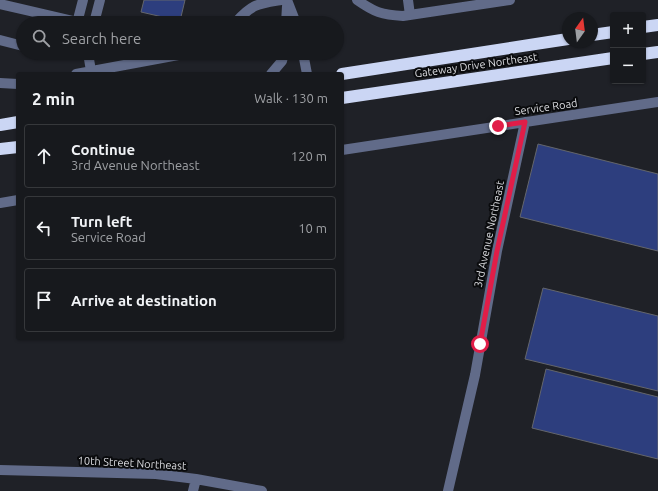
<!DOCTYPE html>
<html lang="en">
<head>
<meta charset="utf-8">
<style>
	body { margin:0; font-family:Ubuntu,sans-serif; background:#24262a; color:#f1f3f6 }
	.controls { position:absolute; right:12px; top:12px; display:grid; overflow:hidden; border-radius:4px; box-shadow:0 1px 3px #0004 }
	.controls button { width:36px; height:36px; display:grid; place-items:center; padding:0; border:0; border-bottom:1px solid #36383b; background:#17191d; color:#f1f3f6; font:20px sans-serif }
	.compass { position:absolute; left:562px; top:12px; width:36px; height:36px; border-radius:50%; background:#17191d; box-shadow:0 1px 3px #0004; rotate:14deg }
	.stop { position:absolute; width:12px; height:12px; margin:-9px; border:3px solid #e11d48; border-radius:50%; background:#fff }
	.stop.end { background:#e11d48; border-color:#fff; box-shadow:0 1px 4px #0008 }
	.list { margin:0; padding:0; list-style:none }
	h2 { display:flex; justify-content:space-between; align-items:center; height:52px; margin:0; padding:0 16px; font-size:17px }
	h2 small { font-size:13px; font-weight:400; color:#9ea0a4 }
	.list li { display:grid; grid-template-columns:26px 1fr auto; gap:12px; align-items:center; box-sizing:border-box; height:64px; margin:0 8px 8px; padding:0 8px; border:1px solid #36383b; border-radius:4px }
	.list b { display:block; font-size:15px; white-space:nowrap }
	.list p { margin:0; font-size:13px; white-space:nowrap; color:#9ea0a4 }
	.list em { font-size:13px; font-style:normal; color:#9ea0a4 }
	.icon { flex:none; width:22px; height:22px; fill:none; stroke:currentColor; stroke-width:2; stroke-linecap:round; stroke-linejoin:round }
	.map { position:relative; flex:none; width:658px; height:491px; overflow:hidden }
	.search { position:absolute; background:#17191d; box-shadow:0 1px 3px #0004; left:16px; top:16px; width:328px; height:44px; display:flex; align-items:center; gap:10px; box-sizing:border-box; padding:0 14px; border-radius:22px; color:#9ea0a4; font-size:15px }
	.panel { position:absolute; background:#17191d; box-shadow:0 1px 3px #0004; left:16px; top:72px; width:328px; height:268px; border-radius:4px }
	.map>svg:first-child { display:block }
	.building { fill:#2d3e7e; stroke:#64666c }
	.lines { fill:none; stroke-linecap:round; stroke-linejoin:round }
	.minor { stroke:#616b89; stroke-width:10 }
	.highway { stroke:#cbd6f4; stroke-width:12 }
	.route { stroke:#e11d48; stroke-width:5 }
	.labels { text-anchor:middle; stroke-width:4; stroke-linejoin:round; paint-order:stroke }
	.street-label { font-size:11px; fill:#dbdce0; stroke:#0a0b0d }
</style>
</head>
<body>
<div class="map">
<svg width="658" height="491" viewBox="0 0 658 491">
	<rect width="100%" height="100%" fill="#1f2127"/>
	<path class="building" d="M144 0H185L180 21 141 12Z
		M538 144 658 174V251L520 217Z
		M543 288 658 316V391L525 359Z
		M546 369 658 397V459L532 428Z"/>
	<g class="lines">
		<path class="minor" d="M287 0 296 23
			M357 0C374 12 382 15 403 16L510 0
			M408 0 410 15
			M0 4 82 23
			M77 23 83 0
			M94 23 100 0
			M235 23C252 4 257 4 281 0
			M286 23 287 6
			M0 40 23 46
			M88 53 91 71
			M303 53 307 74
			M76 74 189 53
			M271 74 282 61 284 53
			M0 83 18 84
			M342 150 658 102
			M0 203 18 200
			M0 470 156 474 196 479 262 491
			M193 491 196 479
			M448 491 475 375 497 251 525 122"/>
		<path class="highway" d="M643 27 658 25
			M592 35 613 32
			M643 54 658 52
			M342 74 568 39
			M342 98 613 58
			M0 125 18 122
			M0 149 18 147"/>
	</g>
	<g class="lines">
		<path class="route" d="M480 344 497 251 525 122 498 126"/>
	</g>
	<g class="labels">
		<g class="street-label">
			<text transform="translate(476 65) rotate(-8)" y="4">Gateway Drive Northeast</text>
			<text transform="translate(546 107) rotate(-8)" y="4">Service Road</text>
			<text transform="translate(489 234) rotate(-78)" y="4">3rd Avenue Northeast</text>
			<text transform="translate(132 463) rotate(3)" y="4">10th Street Northeast</text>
		</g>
	</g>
</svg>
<div class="controls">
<button>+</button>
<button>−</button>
</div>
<svg class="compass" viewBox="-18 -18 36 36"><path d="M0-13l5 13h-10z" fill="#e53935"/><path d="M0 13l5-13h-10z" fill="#9ea0a4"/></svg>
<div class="stop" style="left:480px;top:344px"></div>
<div class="stop end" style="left:498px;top:126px"></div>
<div class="search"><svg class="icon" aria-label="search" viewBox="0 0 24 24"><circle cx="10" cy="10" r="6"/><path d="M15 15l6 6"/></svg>Search here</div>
<section class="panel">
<h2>2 min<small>Walk · 130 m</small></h2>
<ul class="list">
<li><svg class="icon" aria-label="ahead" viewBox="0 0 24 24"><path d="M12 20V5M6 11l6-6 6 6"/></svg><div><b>Continue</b><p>3rd Avenue Northeast</p></div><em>120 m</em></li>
<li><svg class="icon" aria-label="left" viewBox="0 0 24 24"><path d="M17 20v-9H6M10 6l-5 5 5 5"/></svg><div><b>Turn left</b><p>Service Road</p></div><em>10 m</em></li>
<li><svg class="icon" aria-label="arrive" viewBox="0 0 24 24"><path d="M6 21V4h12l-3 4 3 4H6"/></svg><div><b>Arrive at destination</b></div></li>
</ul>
</section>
</div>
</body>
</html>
